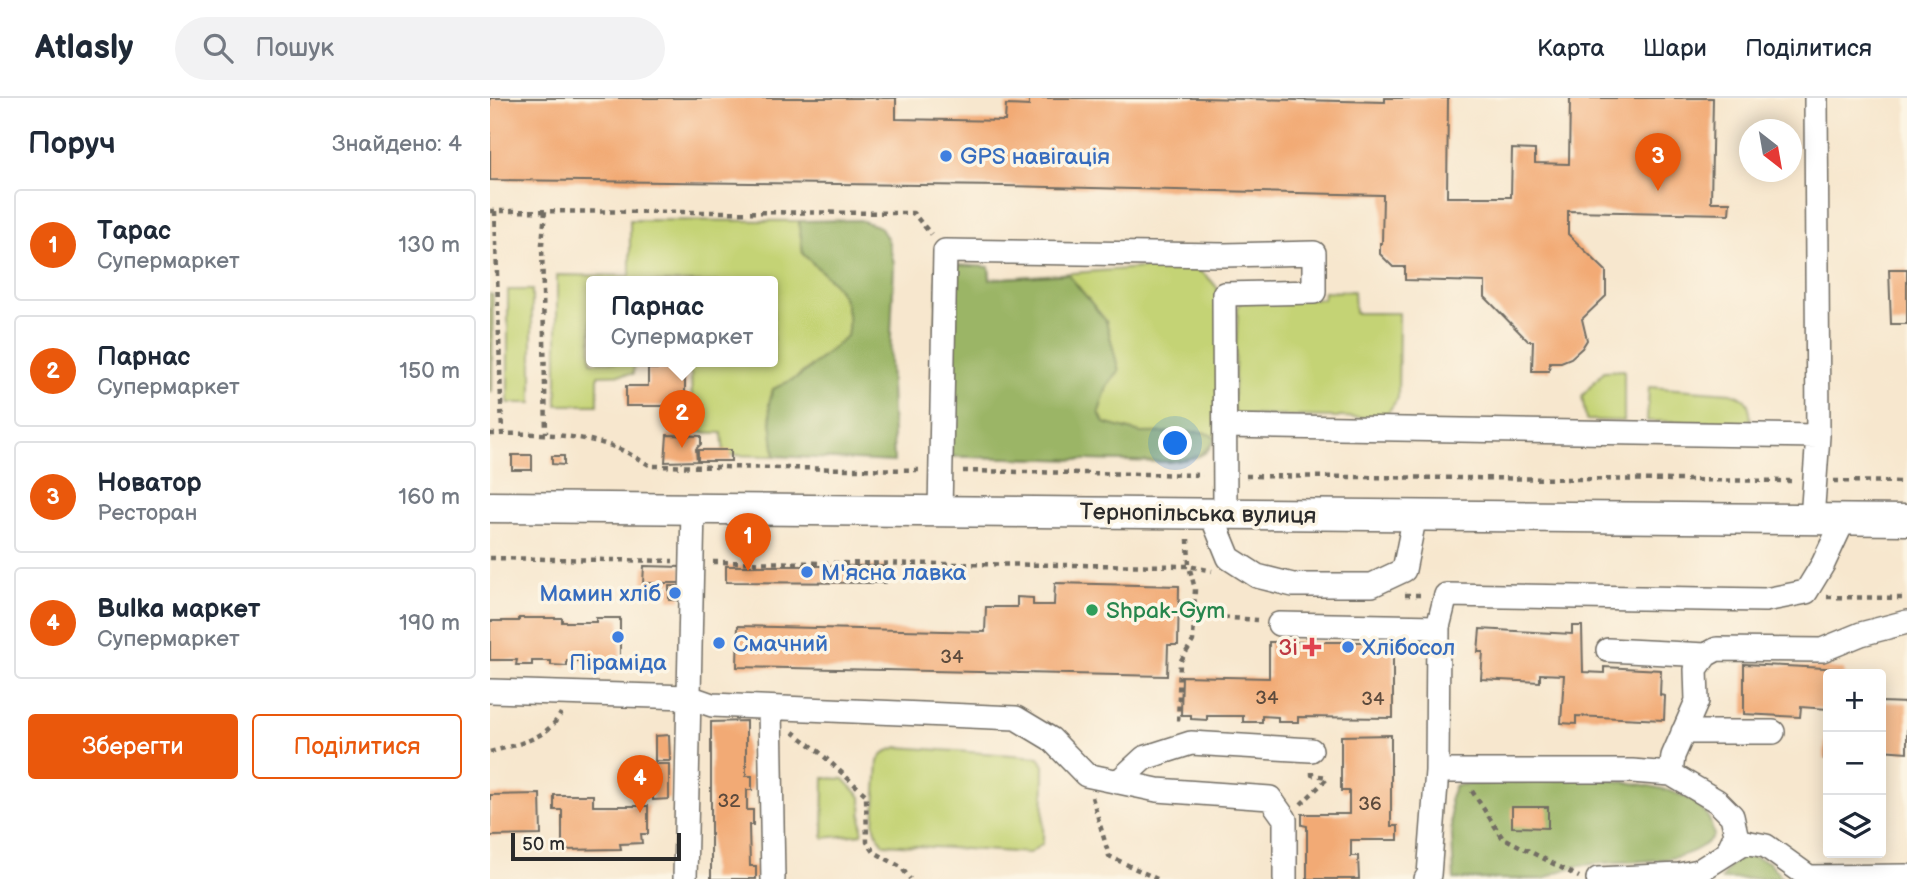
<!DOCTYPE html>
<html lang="uk">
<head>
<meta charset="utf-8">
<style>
	body { margin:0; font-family:"Balsamiq Sans",sans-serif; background:#f2f2f3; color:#1f2937 }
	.controls { position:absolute; right:21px; bottom:21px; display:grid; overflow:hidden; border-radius:7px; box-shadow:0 4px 18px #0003 }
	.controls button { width:63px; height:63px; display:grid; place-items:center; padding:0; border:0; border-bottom:2px solid #e0e1e3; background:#fff; color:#1f2937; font:35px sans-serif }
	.compass { position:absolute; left:1249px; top:21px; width:63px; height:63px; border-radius:50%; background:#fff; box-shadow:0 4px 18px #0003; rotate:149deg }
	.scale { position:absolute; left:21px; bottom:18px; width:170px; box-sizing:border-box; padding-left:7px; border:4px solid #2b2b2b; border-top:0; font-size:19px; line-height:24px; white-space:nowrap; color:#2b2b2b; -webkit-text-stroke:5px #fcf5e5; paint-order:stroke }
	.you { position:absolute; left:686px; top:346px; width:24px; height:24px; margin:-18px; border:5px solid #fff; border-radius:50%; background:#1a73e8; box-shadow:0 0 0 10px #1a73e833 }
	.badge { display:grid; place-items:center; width:46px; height:46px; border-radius:50%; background:#ea580c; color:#fff; font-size:23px; font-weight:700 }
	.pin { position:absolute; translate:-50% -58px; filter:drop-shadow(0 2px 4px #0008) }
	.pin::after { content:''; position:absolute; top:37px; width:24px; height:21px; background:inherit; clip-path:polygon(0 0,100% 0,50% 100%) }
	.popup { position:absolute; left:96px; top:178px; width:192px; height:91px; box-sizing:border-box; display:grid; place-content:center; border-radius:7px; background:#fff; filter:drop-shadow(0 2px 5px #0005); font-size:23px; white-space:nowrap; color:#747a83 }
	.popup b { font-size:26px; color:#1f2937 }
	.popup::after { content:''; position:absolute; left:50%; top:100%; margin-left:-14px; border:14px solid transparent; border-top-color:#fff }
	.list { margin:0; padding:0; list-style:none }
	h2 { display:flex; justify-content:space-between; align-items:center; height:91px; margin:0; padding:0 28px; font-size:30px }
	h2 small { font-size:23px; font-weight:400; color:#747a83 }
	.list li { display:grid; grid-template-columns:46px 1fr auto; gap:21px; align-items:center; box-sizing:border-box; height:112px; margin:0 14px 14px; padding:0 14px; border:2px solid #e0e1e3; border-radius:7px }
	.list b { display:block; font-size:26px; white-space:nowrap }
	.list p { margin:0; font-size:23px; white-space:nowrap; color:#747a83 }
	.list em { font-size:23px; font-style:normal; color:#747a83 }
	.actions { display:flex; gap:14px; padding:21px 28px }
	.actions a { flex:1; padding:16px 0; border:2px solid #ea580c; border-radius:7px; text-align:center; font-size:24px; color:#ea580c }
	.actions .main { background:#ea580c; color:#fff }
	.icon { flex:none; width:38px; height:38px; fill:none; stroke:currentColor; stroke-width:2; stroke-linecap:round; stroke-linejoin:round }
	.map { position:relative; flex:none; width:1417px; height:781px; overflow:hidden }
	header { display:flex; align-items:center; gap:42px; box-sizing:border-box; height:98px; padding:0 35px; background:#fff; border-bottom:2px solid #e0e1e3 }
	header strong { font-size:33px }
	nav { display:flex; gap:38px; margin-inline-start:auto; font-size:24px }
	.search { width:490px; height:63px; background:#f2f2f3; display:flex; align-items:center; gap:18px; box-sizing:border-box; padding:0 24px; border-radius:38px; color:#747a83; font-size:26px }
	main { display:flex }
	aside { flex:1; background:#fff }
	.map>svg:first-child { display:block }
	.green { fill:#c4d375; stroke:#787f50; stroke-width:2 }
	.forest { fill:#9bb566; stroke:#637048; stroke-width:2 }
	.building { fill:#f2aa74 }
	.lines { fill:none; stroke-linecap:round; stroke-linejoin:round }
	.minor-casing { stroke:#726d64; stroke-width:26 }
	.major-casing { stroke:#726d64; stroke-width:33 }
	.path { stroke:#726d64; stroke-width:4.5; stroke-dasharray:5 5; stroke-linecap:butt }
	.minor { stroke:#fff; stroke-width:23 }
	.major { stroke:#fff; stroke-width:30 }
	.shop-dot { fill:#3f7fe0; stroke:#fcf5e5; stroke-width:2.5 }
	.leisure-dot { fill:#2e9e5b; stroke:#fcf5e5; stroke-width:2.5 }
	.health-dot { fill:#e0444e; stroke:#fcf5e5; stroke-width:2.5 }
	.labels { text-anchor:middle; stroke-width:7; stroke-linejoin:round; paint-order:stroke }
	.number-label { font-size:19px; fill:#5d4b3d }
	.shop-label { font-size:23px; fill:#366cbe; stroke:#fcf5e5; text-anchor:start }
	.street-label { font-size:23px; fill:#2b2b2b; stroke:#fcf5e5 }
	.leisure-label { font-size:23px; fill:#27864d; stroke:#fcf5e5; text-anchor:start }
	.health-label { font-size:23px; fill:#be3a42; stroke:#fcf5e5; text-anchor:end }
</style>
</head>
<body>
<header>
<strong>Atlasly</strong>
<div class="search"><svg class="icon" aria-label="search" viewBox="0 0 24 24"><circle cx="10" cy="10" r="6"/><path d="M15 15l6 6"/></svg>Пошук</div>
<nav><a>Карта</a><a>Шари</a><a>Поділитися</a></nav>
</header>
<main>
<aside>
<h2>Поруч<small>Знайдено: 4</small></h2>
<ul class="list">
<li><span class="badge">1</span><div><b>Тарас</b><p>Супермаркет</p></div><em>130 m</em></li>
<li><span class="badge">2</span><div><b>Парнас</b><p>Супермаркет</p></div><em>150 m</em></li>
<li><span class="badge">3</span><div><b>Новатор</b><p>Ресторан</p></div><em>160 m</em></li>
<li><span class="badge">4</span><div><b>Bulka маркет</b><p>Супермаркет</p></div><em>190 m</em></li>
</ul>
<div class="actions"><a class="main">Зберегти</a><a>Поділитися</a></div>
</aside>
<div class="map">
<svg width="1417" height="781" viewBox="0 0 1417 781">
	<rect width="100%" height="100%" fill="#fcf5e5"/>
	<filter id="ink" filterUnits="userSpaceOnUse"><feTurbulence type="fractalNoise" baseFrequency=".0143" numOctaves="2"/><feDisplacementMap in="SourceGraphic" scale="14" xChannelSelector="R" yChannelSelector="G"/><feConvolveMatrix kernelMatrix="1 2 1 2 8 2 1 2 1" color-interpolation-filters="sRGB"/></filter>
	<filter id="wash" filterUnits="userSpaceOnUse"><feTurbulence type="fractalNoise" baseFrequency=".00686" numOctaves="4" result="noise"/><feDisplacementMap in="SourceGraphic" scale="28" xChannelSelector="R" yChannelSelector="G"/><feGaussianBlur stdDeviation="1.57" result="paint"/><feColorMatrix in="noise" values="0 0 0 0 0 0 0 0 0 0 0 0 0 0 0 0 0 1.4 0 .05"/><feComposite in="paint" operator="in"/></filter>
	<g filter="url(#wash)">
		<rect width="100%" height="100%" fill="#f7e7ce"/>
		<path class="green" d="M140 122 309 123 313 156C341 183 364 196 358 238 332 262 302 279 279 305L285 358 234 357 232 335 203 334 201 276 194 264H283V184H101V264H144L143 276 108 277V307H67V177L140 178Z
			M678 168C706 170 714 170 730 194 730 227 738 329 719 351 710 362 691 362 678 364L443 358 499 169 500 181Z
			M18 192H42V305H18Z
			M864 193 865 215H909L908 300 894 320 746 317 743 310 748 209 751 203 759 200 833 201 834 194Z
			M0 196 3 197 2 294H0Z
			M1134 272V323L1096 322 1092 298 1114 273Z
			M1159 289 1241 295C1259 300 1260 307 1261 325L1157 323Z
			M408 649 549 659 554 668 553 745 540 755 394 746 388 738 384 726 388 663 395 654Z
			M334 680 354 681 371 699 372 736 333 740Z"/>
		<path class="forest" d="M370 122 390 129 398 142 404 166 400 262 404 364 285 358 279 305 283 291 310 278 357 238C365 197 340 182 313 156L309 123Z
			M448 166 499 169 500 181 578 176 616 223 629 273 617 289 609 314 614 325 651 335 713 334 726 339C715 360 700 361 678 364L443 358Z
			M1104 680C1137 685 1202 687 1219 721 1221 725 1222 732 1224 737 1190 781 1104 749 1054 781H964L960 699 965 687Z
			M1256 757 1279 764 1292 780 1231 781 1241 766Z"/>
		<g id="blocks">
			<path class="building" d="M0 0H406V21L515 23 516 7 539 8V0H708L895 4V0H958L957 99H1021L1022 51 1045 52V65L1079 66 1080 0H1223L1221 104H1240L1239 116 1078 113V136L1116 173V198L1092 221 1097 242 1092 250 1081 260 1071 264H1060L1059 273H1042L1043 243H1038L995 199V184L915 182V169H903L890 156V145H892L893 97 514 88 0 82Z
				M1399 171H1417V226H1401Z
				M158 271H195V308H136V288H158Z
				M177 337 211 338V346L206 351 207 363 175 364Z
				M208 352H241V363H208Z
				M22 357H42V372H22Z
				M62 358H74V367L62 366Z
				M154 468 192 469V485H153Z
				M236 468H396V485L236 484Z
				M565 485 689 488 688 547H678L677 578 247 569 248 528 495 534 496 509H527V499L543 500V507H564Z
				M179 488H191V502H179Z
				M29 520H72V524H106V520H130V563H77V568L61 567V563H42V567H26L27 562H0V523H29Z
				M1082 528H1092L1093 574 1114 575V569L1171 572 1170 597 1175 598 1174 622 1086 618V626L1071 625 1074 577 1050 576V584L991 581 993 554H988L990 531 1082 536Z
				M779 544H903V620L808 619V624H788V619L772 618V624H753V618H717V622L701 621V617H691L692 578 779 580Z
				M1254 566 1354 571V576H1338V611L1311 609 1310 619 1254 616Z
				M1391 604 1417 605V654L1391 652Z
				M256 623V678H262V692H257V712H263V727H259L260 768H266V781H221V624Z
				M1336 628H1338V661H1334Z
				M179 637 180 663H165V638Z
				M901 637V728H908V742H861V758H868L869 781H817V728L812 727V716H859V693H851V638Z
				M162 666H179V701L163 702Z
				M50 696 51 737 0 738V697Z
				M64 697H103V708H158V736H151L152 745 130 746 131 751 72 752V712H64Z
				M1022 709H1058V730L1022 729Z"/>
		</g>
	</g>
	<g filter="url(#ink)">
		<use href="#blocks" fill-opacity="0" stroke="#726d64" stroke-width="2"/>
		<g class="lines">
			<defs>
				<path id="minor" d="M735 328 1328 338
					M450 413 455 153 734 157 824 155V194L734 196 735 415
					M721 416 739 460 767 478 803 487H882L914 472 925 417
					M1322 421 1328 338 1326 0
					M789 526 948 529
					M1118 552 1216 557
					M0 593 199 599 222 607 526 620 561 641 596 677 667 692 780 700 795 721V781
					M280 610 283 781
					M1193 634H1283
					M1181 676 1183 658 1207 603 1206 571 1216 557 1227 551 1332 552 1371 536 1417 524
					M628 684 654 660 701 645 821 652
					M1238 753 1246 736 1242 718 1227 703 1181 676 1142 673H947L948 529 956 497 1275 502 1316 494 1333 466 1354 421
					M195 781 203 411
					M936 781 939 777 947 673
					M1108 781 1189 777 1209 773 1255 744 1276 748 1319 779 1417 778"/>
				<path id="major" d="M0 409 1417 422"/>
			</defs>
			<use href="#minor" class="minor-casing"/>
			<use href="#major" class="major-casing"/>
			<path class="path" d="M0 113 423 115 441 136
				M5 113 12 335
				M55 113 52 146 56 335
				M0 336C42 335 87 335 127 350 139 355 150 362 161 368L429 372
				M473 373 713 377
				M756 378 1304 383
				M1344 383 1417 384
				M698 441 699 468 722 473
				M0 460 183 463
				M223 464 699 468 705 491 703 543 690 564 688 627
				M915 497H934
				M1337 499 1413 500
				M704 517 767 522
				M303 634 327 652 376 697 377 744 384 754 411 769 420 781
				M0 654C27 646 57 642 71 615
				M822 674V677L838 679
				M982 693 1012 739 1089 779
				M602 699 619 758 667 781
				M811 706 838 680"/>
			<use href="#minor" class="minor"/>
			<use href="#major" class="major"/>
		</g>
	</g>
	<g class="shop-dot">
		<circle cx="456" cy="58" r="7"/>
		<circle cx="317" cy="474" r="7"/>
		<circle cx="185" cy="495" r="7"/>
		<circle cx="128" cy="539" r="7"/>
		<circle cx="229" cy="545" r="7"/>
		<circle cx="858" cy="549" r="7"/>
	</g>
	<circle class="leisure-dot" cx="602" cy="512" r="7"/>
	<path class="health-dot" d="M818.5 538.5h7v7h7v7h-7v7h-7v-7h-7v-7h7z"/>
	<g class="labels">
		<g class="number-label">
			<text x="462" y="565">34</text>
			<text x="777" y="606">34</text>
			<text x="883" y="607">34</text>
			<text x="239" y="709">32</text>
			<text x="880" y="712">36</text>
		</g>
		<g class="shop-label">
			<text x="470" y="66">GPS навігація</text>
			<text x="331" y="482">М'ясна лавка</text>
			<text x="171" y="503" text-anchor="end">Мамин хліб</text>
			<text x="243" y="553">Смачний</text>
			<text x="872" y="557">Хлібосол</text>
			<text x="128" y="572" text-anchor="middle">Піраміда</text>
		</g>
		<g class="street-label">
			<text transform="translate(708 415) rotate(1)" y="8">Тернопільська вулиця</text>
		</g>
		<g class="leisure-label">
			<text x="616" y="520">Shpak-Gym</text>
		</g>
		<g class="health-label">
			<text x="808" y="557">3і</text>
		</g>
	</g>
</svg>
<div class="controls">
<button>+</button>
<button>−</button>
<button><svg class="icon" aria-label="layers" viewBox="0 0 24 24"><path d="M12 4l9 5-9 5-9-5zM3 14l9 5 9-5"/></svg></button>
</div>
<svg class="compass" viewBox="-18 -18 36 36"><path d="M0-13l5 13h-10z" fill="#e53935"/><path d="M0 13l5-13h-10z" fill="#747a83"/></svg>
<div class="scale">50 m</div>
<div class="you"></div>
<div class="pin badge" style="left:258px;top:473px">1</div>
<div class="pin badge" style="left:192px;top:350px">2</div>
<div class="popup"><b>Парнас</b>Супермаркет</div>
<div class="pin badge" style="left:1168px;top:93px">3</div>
<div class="pin badge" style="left:150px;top:715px">4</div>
</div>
</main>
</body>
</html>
